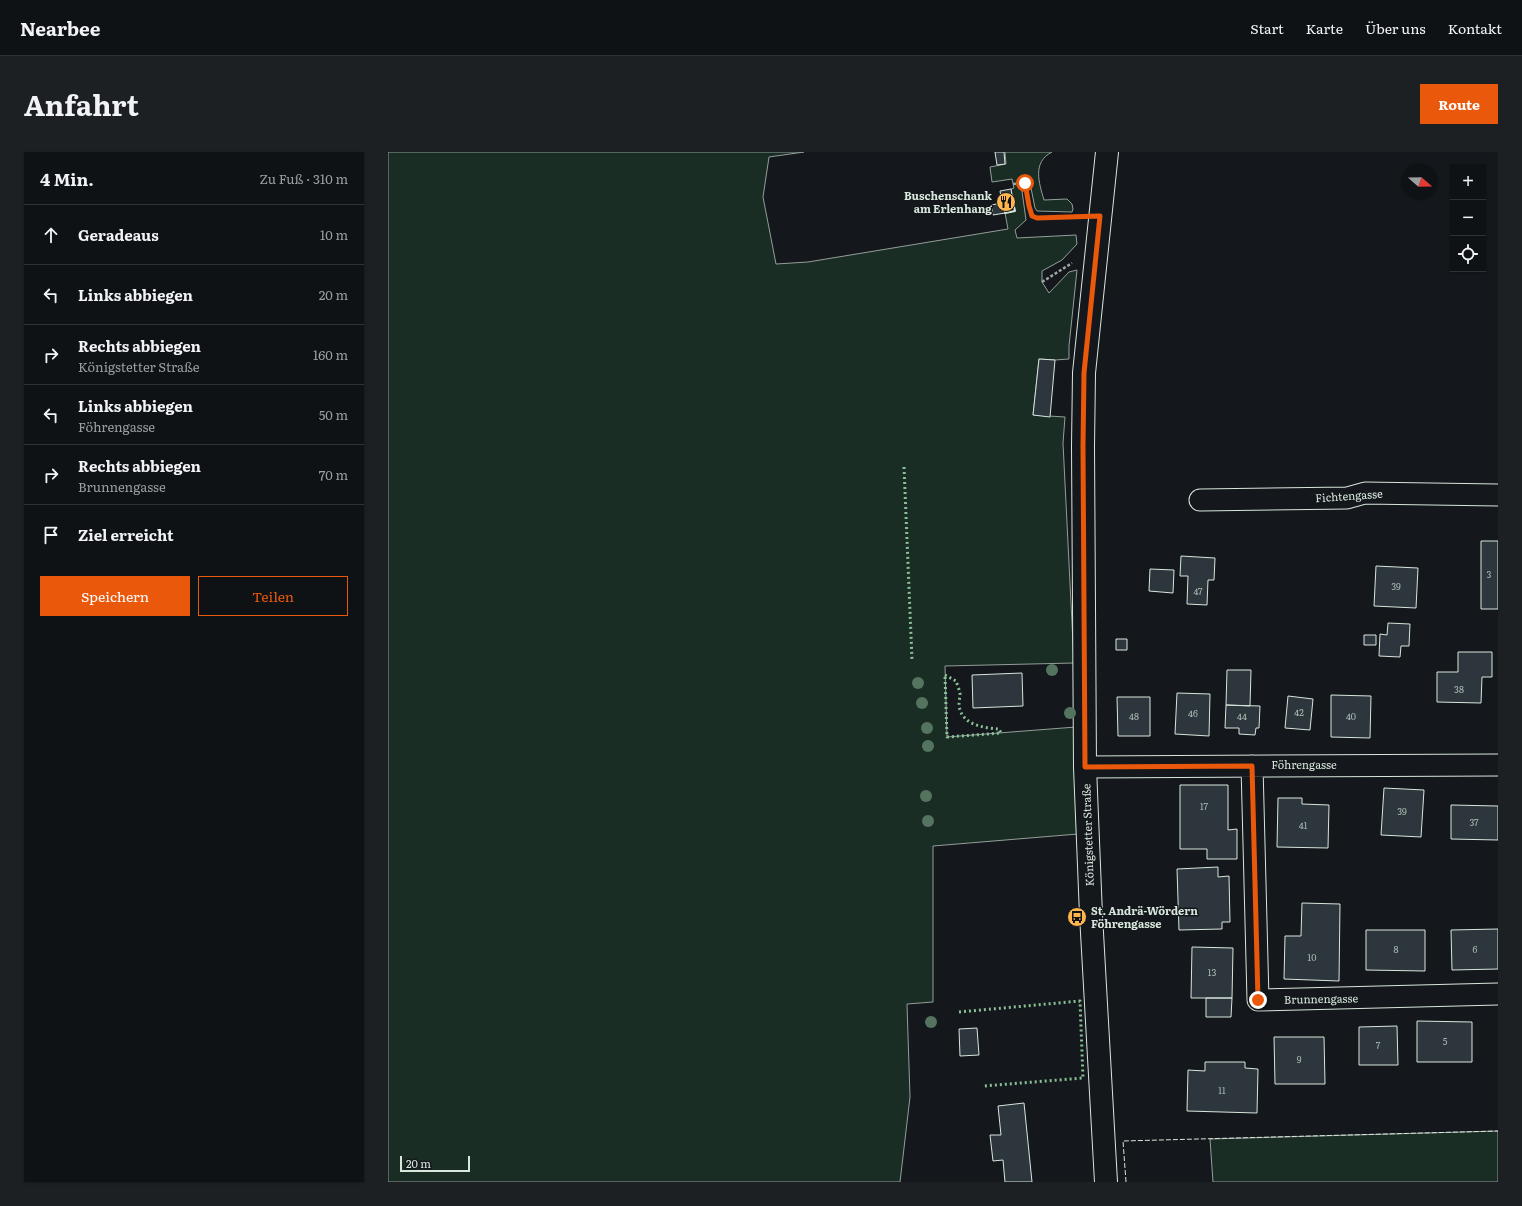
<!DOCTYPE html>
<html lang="de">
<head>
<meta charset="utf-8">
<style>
	body { margin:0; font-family:Literata,serif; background:#1d2022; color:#f1f3f6 }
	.controls { position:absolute; right:12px; top:12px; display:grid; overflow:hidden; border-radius:0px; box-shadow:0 1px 3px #0004 }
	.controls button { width:36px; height:36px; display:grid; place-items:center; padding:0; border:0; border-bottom:1px solid #2f3234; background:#0f1215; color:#f1f3f6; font:20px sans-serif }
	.compass { position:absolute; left:1014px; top:12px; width:36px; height:36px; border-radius:50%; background:#0f1215; box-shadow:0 1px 3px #0004; rotate:110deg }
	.scale { position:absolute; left:12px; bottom:10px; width:70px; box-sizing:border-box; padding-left:4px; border:2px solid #d8e6dc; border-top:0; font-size:11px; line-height:14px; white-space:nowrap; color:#d8e6dc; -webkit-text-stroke:3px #14181c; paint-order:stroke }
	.stop { position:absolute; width:12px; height:12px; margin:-9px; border:3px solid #ea580c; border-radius:50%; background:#fff }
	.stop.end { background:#ea580c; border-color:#fff; box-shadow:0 1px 4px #0008 }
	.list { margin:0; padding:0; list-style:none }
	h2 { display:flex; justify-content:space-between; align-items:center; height:52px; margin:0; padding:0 16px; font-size:17px }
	h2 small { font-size:13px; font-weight:400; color:#9b9ea0 }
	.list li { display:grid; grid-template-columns:26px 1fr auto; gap:12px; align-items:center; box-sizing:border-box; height:60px; padding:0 16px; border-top:1px solid #2f3234 }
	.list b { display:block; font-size:15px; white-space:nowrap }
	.list p { margin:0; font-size:13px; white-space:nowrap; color:#9b9ea0 }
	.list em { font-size:13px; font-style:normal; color:#9b9ea0 }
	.actions { display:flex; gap:8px; padding:12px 16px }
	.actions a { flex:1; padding:9px 0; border:1px solid #ea580c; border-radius:0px; text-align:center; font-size:14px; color:#ea580c }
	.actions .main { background:#ea580c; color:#fff }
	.icon { flex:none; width:22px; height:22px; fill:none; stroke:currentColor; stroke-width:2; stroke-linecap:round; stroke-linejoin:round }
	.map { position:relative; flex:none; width:1110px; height:1030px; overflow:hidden; border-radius:0px }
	header { display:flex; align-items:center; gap:24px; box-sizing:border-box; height:56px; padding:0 20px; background:#0f1215; border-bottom:1px solid #2f3234 }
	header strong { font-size:19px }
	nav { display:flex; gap:22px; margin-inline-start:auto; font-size:14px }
	.intro { display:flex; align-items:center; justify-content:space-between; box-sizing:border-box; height:96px; padding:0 24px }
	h1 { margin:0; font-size:28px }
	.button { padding:10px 18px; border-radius:0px; background:#ea580c; color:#fff; font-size:14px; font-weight:700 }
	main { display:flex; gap:24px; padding:0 24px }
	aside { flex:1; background:#0f1215; border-radius:0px; box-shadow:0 1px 3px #0004 }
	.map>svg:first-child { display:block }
	.green { fill:#1a2d24; stroke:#939e99 }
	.building { fill:#2c363c; stroke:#d8e6dc }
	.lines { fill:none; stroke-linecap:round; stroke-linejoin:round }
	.street-casing { stroke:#d8e6dc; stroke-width:23 }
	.secondary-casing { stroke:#d8e6dc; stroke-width:24 }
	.path { stroke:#9da8a2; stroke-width:2.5; stroke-dasharray:3 2; stroke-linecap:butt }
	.street { stroke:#14181c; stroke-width:21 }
	.secondary { stroke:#14181c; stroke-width:22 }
	.hedge { stroke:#8ac095; stroke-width:3; stroke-dasharray:2 3; stroke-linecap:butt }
	.fence { stroke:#d8e6dc; stroke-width:1; stroke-dasharray:5 2; stroke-linecap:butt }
	.wall { stroke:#d8e6dc; stroke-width:2 }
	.tree { fill:#55745f }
	.route { stroke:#ea580c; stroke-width:5 }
	.labels { text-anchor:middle; stroke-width:3; stroke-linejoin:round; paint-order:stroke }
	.number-label { font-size:9px; fill:#adbab4 }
	.poi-label { font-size:11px; font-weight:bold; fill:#d8e6dc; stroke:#14181c; text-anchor:end }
	.street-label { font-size:11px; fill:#d8e6dc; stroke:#14181c }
</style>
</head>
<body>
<header>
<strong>Nearbee</strong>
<nav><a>Start</a><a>Karte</a><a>Über uns</a><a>Kontakt</a></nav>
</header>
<div class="intro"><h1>Anfahrt</h1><a class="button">Route</a></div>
<main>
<aside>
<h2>4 Min.<small>Zu Fuß · 310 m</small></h2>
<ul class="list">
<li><svg class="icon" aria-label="ahead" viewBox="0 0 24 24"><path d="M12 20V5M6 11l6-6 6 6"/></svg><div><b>Geradeaus</b></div><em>10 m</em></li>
<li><svg class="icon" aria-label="left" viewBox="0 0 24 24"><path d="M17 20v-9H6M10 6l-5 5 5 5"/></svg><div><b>Links abbiegen</b></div><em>20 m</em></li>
<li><svg class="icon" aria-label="right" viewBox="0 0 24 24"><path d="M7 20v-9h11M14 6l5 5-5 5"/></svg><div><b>Rechts abbiegen</b><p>Königstetter Straße</p></div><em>160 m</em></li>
<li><svg class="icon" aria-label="left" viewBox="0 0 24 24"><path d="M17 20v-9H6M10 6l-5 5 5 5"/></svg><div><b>Links abbiegen</b><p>Föhrengasse</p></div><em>50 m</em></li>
<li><svg class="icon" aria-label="right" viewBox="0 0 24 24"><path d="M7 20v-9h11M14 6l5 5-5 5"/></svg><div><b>Rechts abbiegen</b><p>Brunnengasse</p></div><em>70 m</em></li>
<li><svg class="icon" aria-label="arrive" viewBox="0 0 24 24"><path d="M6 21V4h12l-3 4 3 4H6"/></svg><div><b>Ziel erreicht</b></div></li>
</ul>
<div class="actions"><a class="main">Speichern</a><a>Teilen</a></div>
</aside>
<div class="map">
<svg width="1110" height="1030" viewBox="0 0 1110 1030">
	<rect width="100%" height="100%" fill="#14181c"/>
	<path class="green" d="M0 0H416L381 5 375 45 388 112 420 110 620 77 617 61 627 59 623 37 626 36 624 27 604 30 602 15 618 12 617 0H664C644 10 651 31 656 48L679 47 684 52 685 57 684 60 649 59 647 56 643 36 634 39 638 68 627 78 629 86 688 83 689 92 674 108 654 119V130L661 141 681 120 689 118 681 194V207L667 208 651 207 645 263 677 265 675 291 686 511 557 514 559 585 688 575 690 682 545 694V850L519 852 522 945 512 1030H0Z
		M1110 979V1030H825L822 987Z"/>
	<path class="building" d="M607 0H616L617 12 609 13Z
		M623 37 625 50 615 51 617 61 605 63 603 53 614 51 612 39Z
		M651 207 667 208 662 265 645 263Z
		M1093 389H1110V457H1093Z
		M793 404 827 406 826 428H820L819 453 799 452 800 424H792Z
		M988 414 1030 416 1028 456 986 454Z
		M762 417 786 418 785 441 761 439Z
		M1000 471 1022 472 1021 494H1013L1012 505 991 504 992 482 999 483Z
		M976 483H988V493H976Z
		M728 487H739V498H728Z
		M1070 500H1104V525H1094L1093 551 1049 550V520H1070Z
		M839 518H863L862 554 838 553Z
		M634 521 635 554 585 556 584 523Z
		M789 541 822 542 821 584 787 582Z
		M943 543 983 544 982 586 943 585Z
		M900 544 925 547 922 578 897 576Z
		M729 545H762V584H730Z
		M838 553 872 554 871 576H868L867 583 851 582V576H837Z
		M792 633H840V678L849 677V707H819V697H792Z
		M996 636 1036 638 1033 685 993 683Z
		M890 646H914V652L941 653 940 696 889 695Z
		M1063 653 1110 654V688L1063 687Z
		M830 715V725L841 724 842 770H834V777L791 778 789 717Z
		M914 751 952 752 951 829 896 827 897 784H913Z
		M1110 777V817L1064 818 1063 778Z
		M978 778H1037V819L978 818Z
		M804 795 845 796 844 846H803Z
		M818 846H844L843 865H818Z
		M1029 869 1084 870V910H1029Z
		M1009 874 1010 913H971V875Z
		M589 876 591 903 572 904 571 877Z
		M886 885H936L937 932H887Z
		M817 910H857V916L870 917 869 961 799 959 800 918 817 919Z
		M636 951 644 1030H617L615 1008 605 1009 602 983H613L610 954Z"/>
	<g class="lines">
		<defs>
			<path id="street" d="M812 348 959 346 977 341 1110 343
				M864 614 870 848 1110 842
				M697 615 1110 613"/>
			<path id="secondary" d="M718 1030 703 763 697 615 695 294 696 221 719 0"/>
		</defs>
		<use href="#street" class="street-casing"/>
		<use href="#secondary" class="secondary-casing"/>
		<path class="path" d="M625 32 637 31 641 54 644 64 649 66 689 64
			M654 130 684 111"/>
		<use href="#street" class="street"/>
		<use href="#secondary" class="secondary"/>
		<path class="hedge" d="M516 315 524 508
			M557 523 568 529C569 532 571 537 572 541 572 545 571 549 571 553 573 573 596 576 611 577L613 581 559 585Z
			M571 860 692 849 695 926 596 934"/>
		<path class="fence" d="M738 1030 735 989 1110 979"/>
		<path class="wall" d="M617 61 627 59 625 50"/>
	</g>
	<g class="tree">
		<circle cx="664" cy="518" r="6"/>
		<circle cx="530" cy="531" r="6"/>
		<circle cx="534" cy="551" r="6"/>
		<circle cx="682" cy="561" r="6"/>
		<circle cx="539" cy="576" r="6"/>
		<circle cx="540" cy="594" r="6"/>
		<circle cx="538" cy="644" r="6"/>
		<circle cx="540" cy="669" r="6"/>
		<circle cx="543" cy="870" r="6"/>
	</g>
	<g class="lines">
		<path class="route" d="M637 31 641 54 644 64 649 66 712 64 696 221 695 294 697 615 864 614 870 848"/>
	</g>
	<defs>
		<symbol id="restaurant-disc" viewBox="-11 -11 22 22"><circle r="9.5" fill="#ffb74d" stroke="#14181c"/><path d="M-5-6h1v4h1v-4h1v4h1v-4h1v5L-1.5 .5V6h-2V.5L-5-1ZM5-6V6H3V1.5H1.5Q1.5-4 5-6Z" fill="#111"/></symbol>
		<symbol id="bus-disc" viewBox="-11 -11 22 22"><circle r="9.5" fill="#ffb74d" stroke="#14181c"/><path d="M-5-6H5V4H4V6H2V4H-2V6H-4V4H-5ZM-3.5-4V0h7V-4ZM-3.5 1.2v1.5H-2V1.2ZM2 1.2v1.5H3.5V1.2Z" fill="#111"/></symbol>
	</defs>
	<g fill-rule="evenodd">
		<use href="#restaurant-disc" x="607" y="39" width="22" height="22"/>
		<use href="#bus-disc" x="678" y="754" width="22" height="22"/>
	</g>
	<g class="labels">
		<g class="number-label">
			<text x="1101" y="426">3</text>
			<text x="1008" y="438">39</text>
			<text x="810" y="443">47</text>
			<text x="1071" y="541">38</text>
			<text x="911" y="564">42</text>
			<text x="805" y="565">46</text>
			<text x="746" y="568">48</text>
			<text x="854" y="568">44</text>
			<text x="963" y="568">40</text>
			<text x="816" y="658">17</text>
			<text x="1014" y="663">39</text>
			<text x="1086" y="674">37</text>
			<text x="915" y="677">41</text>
			<text x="1008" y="801">8</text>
			<text x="1087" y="801">6</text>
			<text x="924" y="809">10</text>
			<text x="824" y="824">13</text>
			<text x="1057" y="893">5</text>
			<text x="990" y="897">7</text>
			<text x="911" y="911">9</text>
			<text x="834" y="942">11</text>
		</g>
		<g class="poi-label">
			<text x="604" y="48">Buschenschank<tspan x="604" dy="13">am Erlenhang</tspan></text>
			<text x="703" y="763" text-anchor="start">St. Andrä-Wördern<tspan x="703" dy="13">Föhrengasse</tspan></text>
		</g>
		<g class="street-label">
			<text transform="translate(961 344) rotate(-4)" y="4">Fichtengasse</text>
			<text x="916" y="617">Föhrengasse</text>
			<text transform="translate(700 683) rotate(-92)" y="4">Königstetter Straße</text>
			<text transform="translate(933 847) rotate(-1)" y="4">Brunnengasse</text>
		</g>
	</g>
</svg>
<div class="controls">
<button>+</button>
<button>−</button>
<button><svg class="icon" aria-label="locate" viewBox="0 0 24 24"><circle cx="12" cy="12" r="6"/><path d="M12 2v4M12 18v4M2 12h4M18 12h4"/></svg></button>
</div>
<svg class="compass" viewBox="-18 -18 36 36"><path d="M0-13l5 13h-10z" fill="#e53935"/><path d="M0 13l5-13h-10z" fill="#9b9ea0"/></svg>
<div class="scale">20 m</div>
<div class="stop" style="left:637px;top:31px"></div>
<div class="stop end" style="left:870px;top:848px"></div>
</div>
</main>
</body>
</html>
